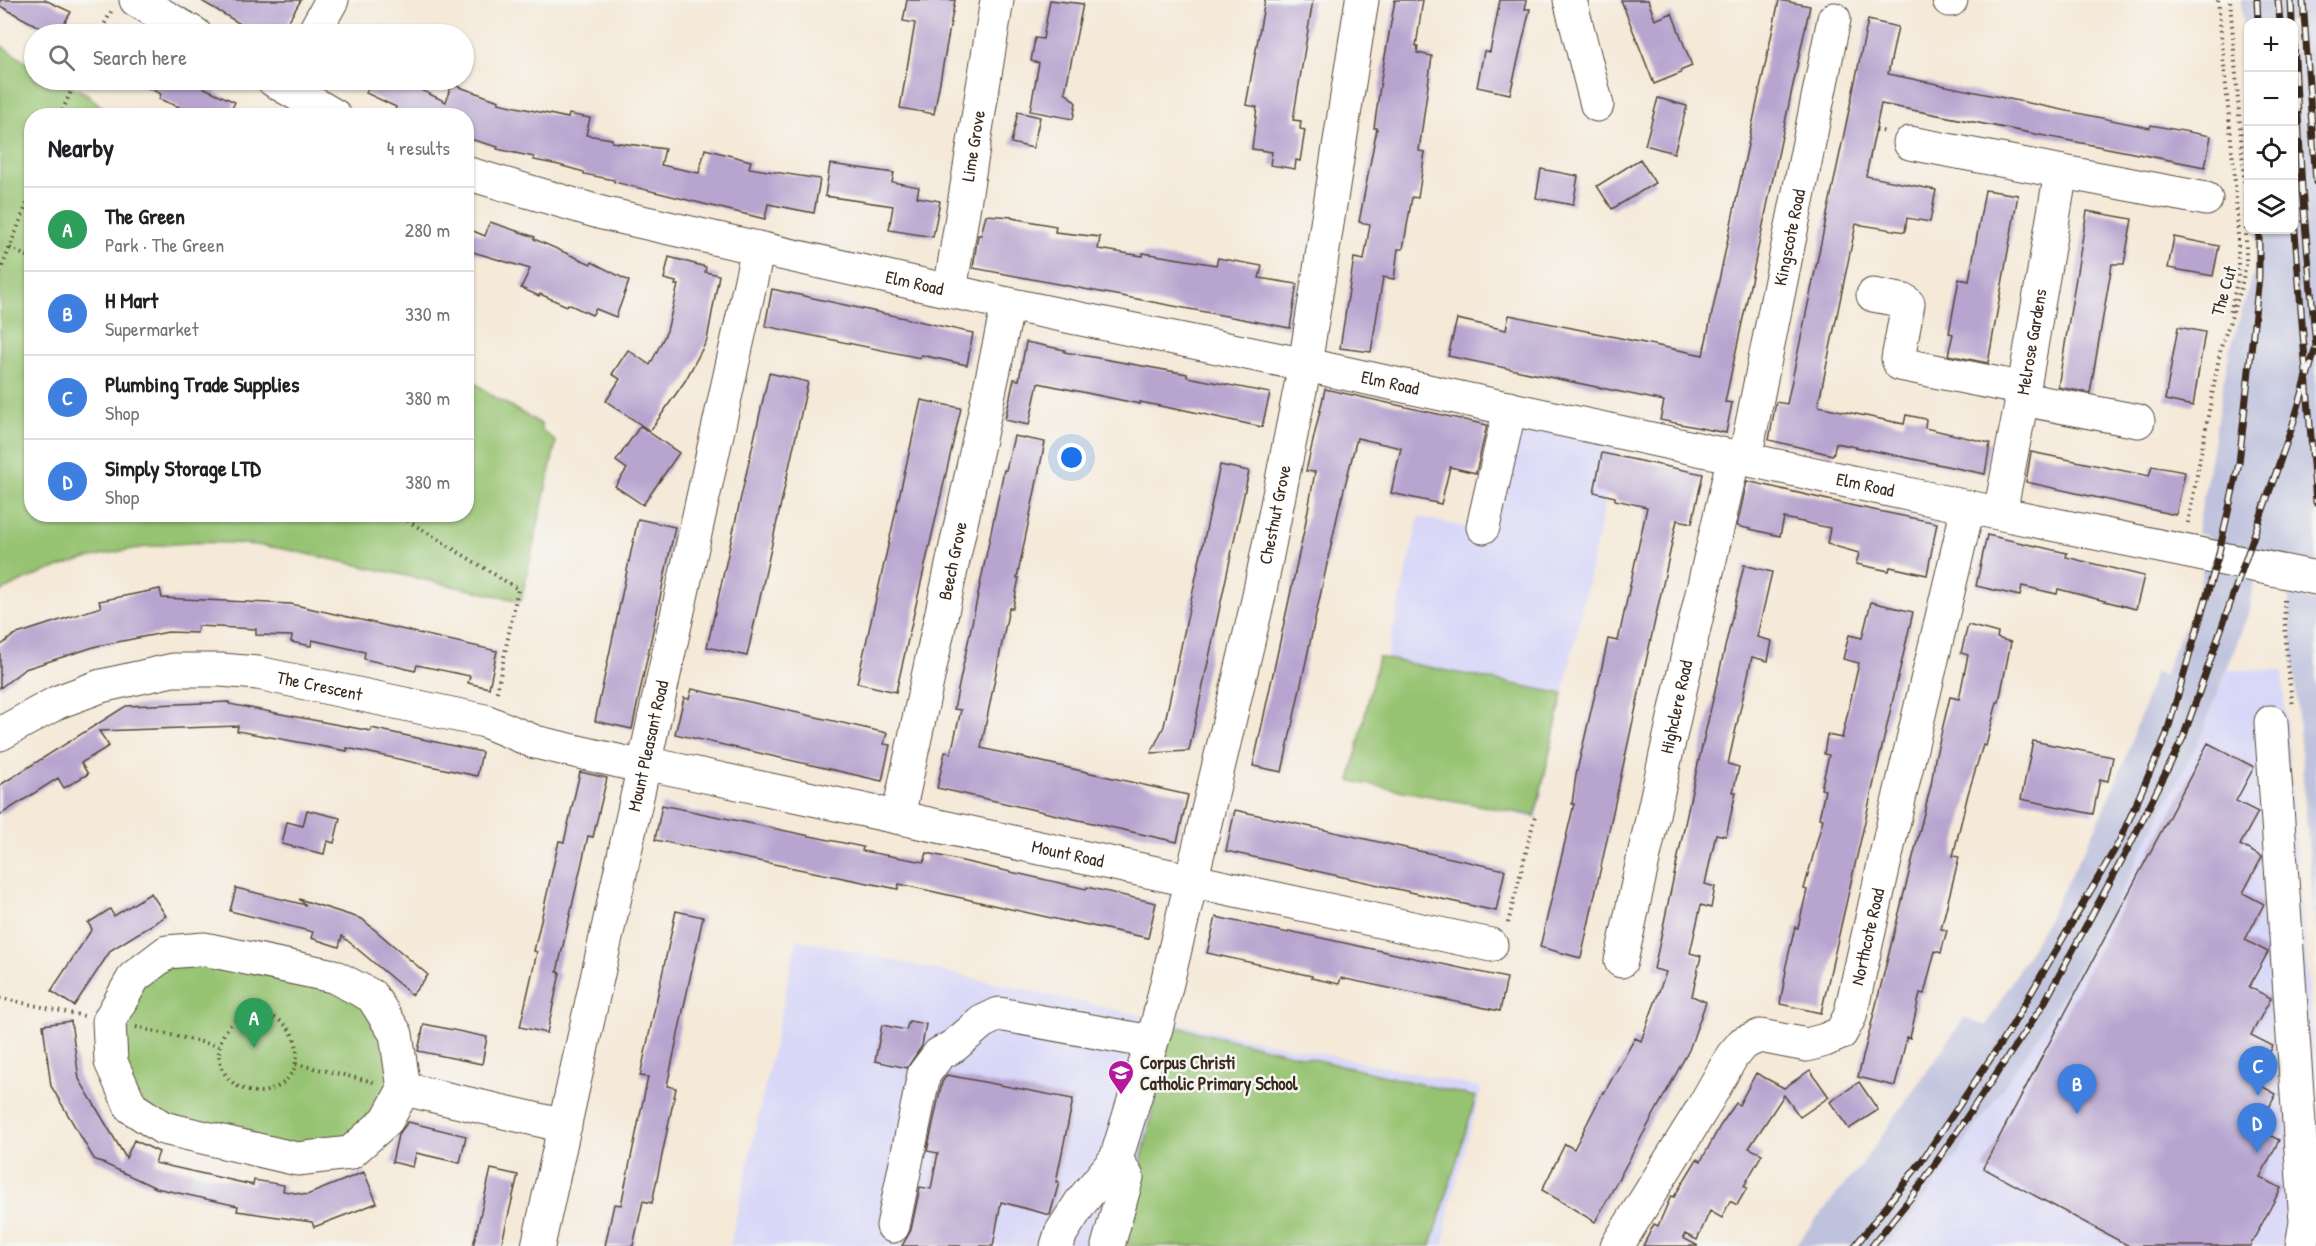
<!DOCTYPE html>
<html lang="en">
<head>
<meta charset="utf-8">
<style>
	body { margin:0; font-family:"Patrick Hand",sans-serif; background:#f2f2f2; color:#202124 }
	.controls { position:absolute; right:18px; top:18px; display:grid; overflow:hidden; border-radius:12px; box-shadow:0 2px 4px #0004 }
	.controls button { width:54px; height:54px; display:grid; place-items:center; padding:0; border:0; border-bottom:2px solid #e0e0e0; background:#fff; color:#202124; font:30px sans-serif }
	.you { position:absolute; left:1072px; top:458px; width:21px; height:21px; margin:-15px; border:4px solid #fff; border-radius:50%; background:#1a73e8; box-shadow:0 0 0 9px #1a73e833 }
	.badge { display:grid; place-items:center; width:39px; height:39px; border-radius:50%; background:#b5179e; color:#fff; font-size:20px; font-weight:700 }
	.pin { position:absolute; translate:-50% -50px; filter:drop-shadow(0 2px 3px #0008) }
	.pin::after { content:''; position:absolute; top:32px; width:21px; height:18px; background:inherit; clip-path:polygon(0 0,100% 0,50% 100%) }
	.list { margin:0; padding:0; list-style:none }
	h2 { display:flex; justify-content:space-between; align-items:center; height:78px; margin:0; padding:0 24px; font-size:26px }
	h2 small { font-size:20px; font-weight:400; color:#757577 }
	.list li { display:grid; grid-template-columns:39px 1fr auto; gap:18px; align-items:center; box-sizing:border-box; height:84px; padding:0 24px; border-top:2px solid #e0e0e0 }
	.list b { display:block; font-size:22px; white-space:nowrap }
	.list p { margin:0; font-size:20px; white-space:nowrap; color:#757577 }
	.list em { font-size:20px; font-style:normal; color:#757577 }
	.icon { flex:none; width:33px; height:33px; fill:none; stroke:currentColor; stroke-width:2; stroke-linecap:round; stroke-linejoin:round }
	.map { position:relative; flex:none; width:2316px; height:1246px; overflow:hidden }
	.search { position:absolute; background:#fff; box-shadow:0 2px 4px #0004; left:24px; top:24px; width:450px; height:66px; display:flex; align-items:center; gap:15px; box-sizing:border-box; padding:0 21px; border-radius:33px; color:#757577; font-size:22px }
	.panel { position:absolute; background:#fff; box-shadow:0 2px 4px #0004; left:24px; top:108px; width:450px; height:414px; border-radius:24px }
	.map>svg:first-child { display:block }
	.built { fill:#d8d7f8 }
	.industrial { fill:#bfc2dd }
	.green { fill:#96c371; stroke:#687648; stroke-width:1.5 }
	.building { fill:#b7a4cf }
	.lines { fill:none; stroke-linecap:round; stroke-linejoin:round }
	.minor-casing { stroke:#57473a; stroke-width:35 }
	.path { stroke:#57473a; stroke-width:4; stroke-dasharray:1.5 4.5; stroke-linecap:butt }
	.minor { stroke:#fff; stroke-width:33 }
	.rail-casing { stroke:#3b2a1e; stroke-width:7 }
	.rail { stroke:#f6f6f2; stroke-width:4.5; stroke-dasharray:14; stroke-linecap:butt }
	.labels { text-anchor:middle; stroke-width:5; stroke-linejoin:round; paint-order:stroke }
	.street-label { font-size:18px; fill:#3b2a1e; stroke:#f6f6f2 }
	.poi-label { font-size:18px; font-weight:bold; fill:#3b2a1e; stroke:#f6f6f2; text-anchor:start }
</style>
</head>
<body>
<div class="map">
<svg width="2316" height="1246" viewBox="0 0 2316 1246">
	<rect width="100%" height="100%" fill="#f6f6f2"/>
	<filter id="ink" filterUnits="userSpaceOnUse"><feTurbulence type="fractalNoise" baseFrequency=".0167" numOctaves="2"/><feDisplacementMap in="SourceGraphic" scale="12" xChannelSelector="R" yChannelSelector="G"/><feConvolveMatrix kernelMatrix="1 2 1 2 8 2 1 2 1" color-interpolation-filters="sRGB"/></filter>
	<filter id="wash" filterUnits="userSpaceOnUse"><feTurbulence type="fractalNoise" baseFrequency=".008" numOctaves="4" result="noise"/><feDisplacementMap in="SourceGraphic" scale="24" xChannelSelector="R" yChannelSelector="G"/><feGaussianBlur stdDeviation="1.35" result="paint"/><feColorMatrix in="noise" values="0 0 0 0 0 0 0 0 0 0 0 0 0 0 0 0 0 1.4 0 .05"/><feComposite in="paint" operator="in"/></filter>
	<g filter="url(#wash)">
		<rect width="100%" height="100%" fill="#f5e9d8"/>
		<path class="built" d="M1516 423 1618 444 1536 819 1359 778 1419 517 1490 533Z
			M2227 670H2282L2316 1075V1246H1887L1957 1155 2037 1038 2106 921 2202 734Z
			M797 939 1143 1016 1479 1087 1481 1089 1478 1103 1449 1208 1444 1246H730Z"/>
		<path class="industrial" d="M2241 0H2316V565L2263 553 2253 586 2250 609 2202 734 2106 921 2037 1038 1957 1155 1911 1217 1887 1246H1794L1863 1163 1964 1018 1986 1026 2048 919 2097 825 2125 760 2155 672 2164 675 2178 640 2193 615 2209 537 2197 533 2229 353 2256 266 2257 230H2294V22H2248V94Z
			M2288 594 2316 601V939Z"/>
		<path class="green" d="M0 45 34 68V80H58L87 94 111 115 32 116V514H466L467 377 493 396 541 424V429L556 442 521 601 289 550C197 532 84 548 0 592Z
			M1378 657 1563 694 1535 816 1350 781Z
			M167 952 372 996 404 1089 350 1153 163 1128 111 1062 134 977Z
			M1172 1026 1476 1097 1431 1246H1122Z"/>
		<g id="blocks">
			<path class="building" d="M0 0H45L71 12 58 34H52L0 6Z
				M200 0H301L281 34H257Z
				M907 0H955L934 114 900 108 915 23 903 21Z
				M1050 0 1083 4 1065 92 1076 103 1073 119 1030 111 1039 63 1031 61 1035 38 1043 39Z
				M1265 0H1313L1293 120 1301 121 1300 129 1305 130 1300 161 1296 160 1295 169 1270 165 1272 152 1252 149 1257 107 1246 105Z
				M1395 0H1423L1416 46H1418L1417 53 1432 56 1419 151 1425 152 1418 198 1412 197 1403 249H1398L1394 279 1383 277 1371 352 1340 348 1354 258 1364 260 1370 224 1359 222 1377 128H1374L1382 73Z
				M1500 0H1527L1525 9H1530L1510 94 1477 87 1484 51 1490 52Z
				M1621 0H1648L1655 20 1672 13 1692 66 1680 71 1681 73 1654 84Z
				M1779 0 1810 6 1725 402 1732 403 1726 433 1660 420 1664 401 1448 356 1457 319 1506 330 1509 315 1703 355Z
				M1868 20 1898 27 1888 74 2150 128 2151 125 2211 136 2205 167 1881 104 1866 176 1936 190 1930 222 1907 218 1905 232 1856 224 1818 406 1904 424 1906 415 1926 419 1925 428 1990 443 1985 474 1836 443 1833 455 1769 440 1776 402 1787 404Z
				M132 80H187L235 102 228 116H175L179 107 159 99 161 94Z
				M372 80H400L446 102 451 84 499 101 498 103 568 118 569 114 590 118 586 135 612 139V142L665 149 661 165 699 173 705 149 751 161 749 168 820 179 814 213 768 204 765 219 614 182V180L584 174V172L559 165 534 160V157L497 149 498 147 466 138V116H404L395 111 396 107 366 93Z
				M1658 98 1687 106 1674 153 1645 145Z
				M1018 112 1040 117 1033 148 1011 143Z
				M1640 159 1655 183 1612 209 1597 186Z
				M830 164 894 173 892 182 919 187 917 197 940 201 933 237 889 230 893 206 825 196Z
				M1541 169 1578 176 1573 205 1536 198Z
				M1985 190 2018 195 1988 363 1948 355 1953 334 1949 333 1959 279 1969 281Z
				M2087 211 2132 219 2124 264H2112L2090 393 2058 387Z
				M986 215 1012 217V218L1056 226 1055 232 1100 237 1098 249 1143 256V253L1216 265 1218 258 1262 266 1259 278 1297 284 1290 328 973 268 978 235H981Z
				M490 222 535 237 534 239 591 264 592 262 629 281 616 317 596 309 592 315 568 304 567 306 540 294 539 296 521 288 530 269 466 250V228L485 236Z
				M2174 237 2219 246 2213 276 2168 268Z
				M669 257 706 267 705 272 719 275 707 340 685 381 650 431 606 401 620 379 612 374 628 350 650 365 667 331 678 285H675L676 282 664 279Z
				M772 289 973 333 967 365 921 355 920 358 765 326Z
				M2178 327 2205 332 2193 406 2165 400Z
				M1026 342 1065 350 1064 352 1187 374V377L1270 393 1262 427 1180 409V410L1140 402V404L1038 383 1029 425 1005 420 1014 379 1019 380Z
				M769 373 808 382 747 656 707 647Z
				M1325 389 1487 425 1476 473 1450 467 1441 504 1391 493 1401 448 1357 438 1338 513 1282 772 1253 766 1305 526 1315 472 1306 471Z
				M921 400 961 408 896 692 857 683Z
				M640 426 679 453 643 505 615 486 627 469 616 461Z
				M1014 436 1045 442 1017 578H1019L1013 608H1009L981 748 1188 795 1177 842 937 788 945 752 951 753 961 710 954 709 1004 470H1006Z
				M2031 452 2149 476 2152 466 2185 472 2176 515 2026 482Z
				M1602 453 1703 474 1692 523 1677 520 1581 958 1540 947 1574 804H1572L1576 775 1597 685H1598L1608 639 1618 641 1647 507 1615 500V497L1594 492Z
				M1220 465 1249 471 1189 751 1151 753 1164 726Z
				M1747 481 1854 506 1937 523 1927 575 1890 567 1889 571 1856 564 1859 553 1827 544 1830 528 1784 518 1780 536 1737 526Z
				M638 519 675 527 632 729 595 721Z
				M1987 535 2067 553 2066 557 2144 576 2136 609 2058 589 2057 594 2022 586 2020 596 1976 586Z
				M1744 565 1772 572 1757 637 1772 641 1768 661 1752 657 1728 764 1739 767 1733 792H1736L1726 836 1716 834 1705 884 1715 887 1711 908 1701 905 1690 953 1701 956 1692 996 1706 1002 1689 1050 1595 1222 1542 1190 1565 1144 1574 1149 1603 1092 1604 1093 1635 1038 1641 1041 1666 972 1654 969 1695 777Z
				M160 589 162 598 291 604 497 651 489 688 468 683 470 676 417 665 415 671 395 666 364 659 365 652 312 640 311 646 291 642 292 636 256 635V629L198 626 197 633 168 632 97 646 25 669 0 688V646L14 635 101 607 99 601Z
				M1871 602 1913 612 1821 1013 1780 1004 1786 971 1785 970 1795 927 1798 928 1807 890 1804 889 1823 819 1819 818 1825 790 1821 789 1829 755 1824 754 1827 735 1842 738 1859 663 1843 659 1849 635 1862 638Z
				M1968 625 1998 633 1997 638 2011 642 1999 702H1997L1986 746 1983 745 1968 794 1953 856 1959 857 1941 929 1947 930 1941 953 1935 951 1924 994 1920 993 1910 1038 1907 1037 1895 1086 1858 1077 1931 785 1935 759 1950 697 1959 699 1968 655 1961 653Z
				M692 689 887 733 884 744 890 745 882 781 675 734 684 698 689 699Z
				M229 702V704L371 731V728L482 752 477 776 347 748V751L237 731 238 726 99 731 109 746 81 763 88 774 64 788 58 778 0 815V785L126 706Z
				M2033 741 2113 757 2108 781 2100 779 2093 814 2021 799Z
				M2208 743 2254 767 2236 801 2258 812 2240 845 2262 857 2243 893 2264 904 2245 940 2268 952 2249 987 2271 998 2251 1035 2273 1046 2254 1082 2276 1094 2258 1129 2279 1140 2260 1177 2281 1188 2250 1246H2129L1983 1168Z
				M580 772 607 778 593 837 588 836 557 972 560 973 547 1033 520 1027 537 952 534 951 559 841 564 842Z
				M662 805 863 847 862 851 924 862 927 853 1086 889 1087 887 1156 903 1148 938 1069 921V922L899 884 898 889 655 840Z
				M307 810 340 818 334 843 327 841 324 854 282 844 287 822 303 826Z
				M1235 810 1505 870 1496 911 1226 851Z
				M236 888 306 905 299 899 362 919 428 975 412 995 342 936 339 947 311 938 313 932 230 911Z
				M151 893 166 916 111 950 74 1006 51 991 92 929 88 923 110 909 114 916Z
				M676 911 703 917 667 1086 676 1088 652 1203 643 1201 633 1246H605L614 1204 621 1205 648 1077 640 1076Z
				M1216 917 1288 933 1289 931 1507 978 1500 1011 1341 978 1339 984 1311 978 1312 976 1207 953Z
				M71 1021 79 1079 126 1158 134 1140 159 1152 155 1163 253 1185 254 1180 284 1185 283 1191 307 1195 364 1172 377 1203 314 1227 312 1222 237 1211 238 1206 156 1188 94 1159 51 1086 43 1025Z
				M909 1021 926 1024 922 1046 907 1068 875 1061 882 1025 906 1030Z
				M424 1024 487 1037 482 1064 418 1051Z
				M1810 1070 1829 1097 1800 1117 1784 1095 1749 1148 1762 1154 1744 1186 1747 1188 1737 1205 1730 1201 1722 1218 1710 1211 1697 1240 1685 1234 1683 1238 1698 1246H1643L1654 1224 1658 1226 1671 1196 1674 1197 1697 1159 1701 1161 1720 1126 1736 1103 1739 1105 1756 1073 1784 1088Z
				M947 1075 1073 1099 1056 1182H1059L1050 1215 1001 1202 993 1246H902L911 1230 920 1187 931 1189 938 1153 927 1151 942 1082Z
				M1859 1082 1878 1110 1849 1129 1830 1102Z
				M408 1122 466 1136 460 1163 416 1153 413 1167 392 1162 398 1135Z
				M491 1169 518 1175 501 1246H473Z"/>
		</g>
	</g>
	<g filter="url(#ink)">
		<use href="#blocks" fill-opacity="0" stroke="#57473a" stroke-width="1.5"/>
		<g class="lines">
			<defs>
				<g id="minor">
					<path d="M136 0 195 34"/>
					<path d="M1570 0 1597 105"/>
					<path d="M1949 0H1951"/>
					<path d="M313 34 332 0"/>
					<path d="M273 80 335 116"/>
					<path d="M1910 143 2206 199"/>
					<path id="s1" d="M466 173 602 213 1008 304 1330 370 1968 507 2316 578"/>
					<path id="s2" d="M950 291 997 0"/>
					<path d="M1873 295 1905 301 1908 304 1898 359 1900 364 2024 389"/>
					<path d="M2022 399 2138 421"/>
					<path id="s3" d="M1745 458 1834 19"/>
					<path id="s4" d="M2000 513 2022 399 2061 172"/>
					<path d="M1483 527 1510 408"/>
					<path d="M2271 722 2306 1222 2302 1246"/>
					<path id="s5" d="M0 734 58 702 101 686 173 670H221L258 673 485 721 535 742 631 764 659 766 1491 945"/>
					<path id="s6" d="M898 817 1008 304"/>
					<path id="s7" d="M1621 961 1690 645 1734 456"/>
					<path d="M404 1089 396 1034 372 996 333 976 204 949 167 952 134 977 109 1021 111 1062 131 1107 163 1128 297 1159 350 1153 387 1120 404 1089 565 1126"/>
					<path d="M893 1226 924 1074 939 1054 954 1046 982 1022 999 1014 1151 1042"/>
					<path id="s8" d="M538 1246 758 248"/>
					<path id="s9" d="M1057 1246 1061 1233 1081 1202 1116 1159 1157 1025 1258 600 1305 365 1362 0"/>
					<path d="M1108 1246 1127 1177 1116 1159"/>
					<path id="s10" d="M1617 1246 1702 1109 1732 1056 1743 1043 1760 1036 1807 1045 1825 1040 1841 1033 1850 1016 1891 833 1968 507"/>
				</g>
			</defs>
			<use href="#minor" class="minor-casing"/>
			<path class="path" d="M2218 0 2235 182 2238 235V277L2230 314
				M99 34 112 10
				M60 116 76 80
				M1876 130 1887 132
				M10 248 32 259
				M0 272 32 191
				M397 514 518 589 496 696
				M2188 523 2221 347 2240 292 2246 265V201L2230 0
				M2284 600 2287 665 2293 706
				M1508 923 1535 816
				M0 998 84 1016
				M219 1053a39 39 0 1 1 78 0a39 39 0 1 1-78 0Z
				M136 1027 219 1046
				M296 1064 374 1082"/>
			<use href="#minor" class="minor"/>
			<defs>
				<path id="rail" d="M2257 0 2258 22
					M2278 0 2280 22
					M2291 0 2292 22
					M2303 0 2316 182
					M2294 42 2302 189 2316 347
					M2294 219 2316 502
					M1855 1246 1921 1162 2009 1031 2119 842 2166 736 2218 557 2239 463 2259 277V230
					M1872 1246 1920 1186 2043 1005 2130 845 2183 738 2293 424 2316 347"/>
			</defs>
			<use href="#rail" class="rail-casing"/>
			<use href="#rail" class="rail"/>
		</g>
	</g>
	<defs>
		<symbol id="school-pin" viewBox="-11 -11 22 30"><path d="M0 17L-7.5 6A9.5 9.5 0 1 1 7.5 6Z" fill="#b5179e" stroke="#f6f6f2"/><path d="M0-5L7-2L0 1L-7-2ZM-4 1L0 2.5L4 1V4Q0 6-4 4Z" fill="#fff"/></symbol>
	</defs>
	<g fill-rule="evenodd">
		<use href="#school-pin" x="1106" y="1058" width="30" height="40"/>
	</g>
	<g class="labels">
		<g class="street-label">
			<text dy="6" stroke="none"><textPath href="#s2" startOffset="147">Lime Grove</textPath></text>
			<text dy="6" stroke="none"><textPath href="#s3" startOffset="225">Kingscote Road</textPath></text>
			<text dy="6" stroke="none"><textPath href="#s1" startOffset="462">Elm Road</textPath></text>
			<text transform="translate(2224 291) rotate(-74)" y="6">The Cut</text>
			<text dy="6" stroke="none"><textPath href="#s4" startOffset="174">Melrose Gardens</textPath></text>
			<text dy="6" stroke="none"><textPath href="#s1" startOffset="948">Elm Road</textPath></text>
			<text dy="6" stroke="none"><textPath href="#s1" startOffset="1434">Elm Road</textPath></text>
			<text dy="6" stroke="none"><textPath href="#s9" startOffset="770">Chestnut Grove</textPath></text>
			<text dy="6" stroke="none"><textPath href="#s6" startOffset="262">Beech Grove</textPath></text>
			<text dy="6" stroke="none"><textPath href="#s5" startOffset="334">The Crescent</textPath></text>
			<text dy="6" stroke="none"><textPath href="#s7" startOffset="260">Highclere Road</textPath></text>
			<text dy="6" stroke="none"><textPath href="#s8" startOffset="512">Mount Pleasant Road</textPath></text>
			<text dy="6" stroke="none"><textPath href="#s5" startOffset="1102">Mount Road</textPath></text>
			<text dy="6" stroke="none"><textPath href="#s10" startOffset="442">Northcote Road</textPath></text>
		</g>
		<g class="poi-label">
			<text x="1140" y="1069">Corpus Christi<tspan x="1140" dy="21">Catholic Primary School</tspan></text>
		</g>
	</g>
</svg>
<div class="controls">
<button>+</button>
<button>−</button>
<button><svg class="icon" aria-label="locate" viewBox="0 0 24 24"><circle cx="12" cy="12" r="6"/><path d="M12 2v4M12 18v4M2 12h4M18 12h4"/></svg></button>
<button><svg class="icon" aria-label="layers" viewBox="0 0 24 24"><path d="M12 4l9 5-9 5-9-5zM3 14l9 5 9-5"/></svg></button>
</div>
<div class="you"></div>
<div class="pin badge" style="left:254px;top:1048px;background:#2e9e5b">A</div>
<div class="pin badge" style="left:2077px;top:1114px;background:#3f7fe0">B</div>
<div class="pin badge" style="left:2258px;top:1096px;background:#3f7fe0">C</div>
<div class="pin badge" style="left:2257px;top:1153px;background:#3f7fe0">D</div>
<div class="search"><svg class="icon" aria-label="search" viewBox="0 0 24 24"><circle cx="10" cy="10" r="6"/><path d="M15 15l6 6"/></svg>Search here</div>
<section class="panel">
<h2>Nearby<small>4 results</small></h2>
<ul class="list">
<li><span class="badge" style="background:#2e9e5b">A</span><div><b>The Green</b><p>Park · The Green</p></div><em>280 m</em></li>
<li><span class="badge" style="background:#3f7fe0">B</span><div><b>H Mart</b><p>Supermarket</p></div><em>330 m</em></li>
<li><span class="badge" style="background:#3f7fe0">C</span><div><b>Plumbing Trade Supplies</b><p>Shop</p></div><em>380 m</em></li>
<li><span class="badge" style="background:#3f7fe0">D</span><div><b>Simply Storage LTD</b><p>Shop</p></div><em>380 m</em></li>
</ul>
</section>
</div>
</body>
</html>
